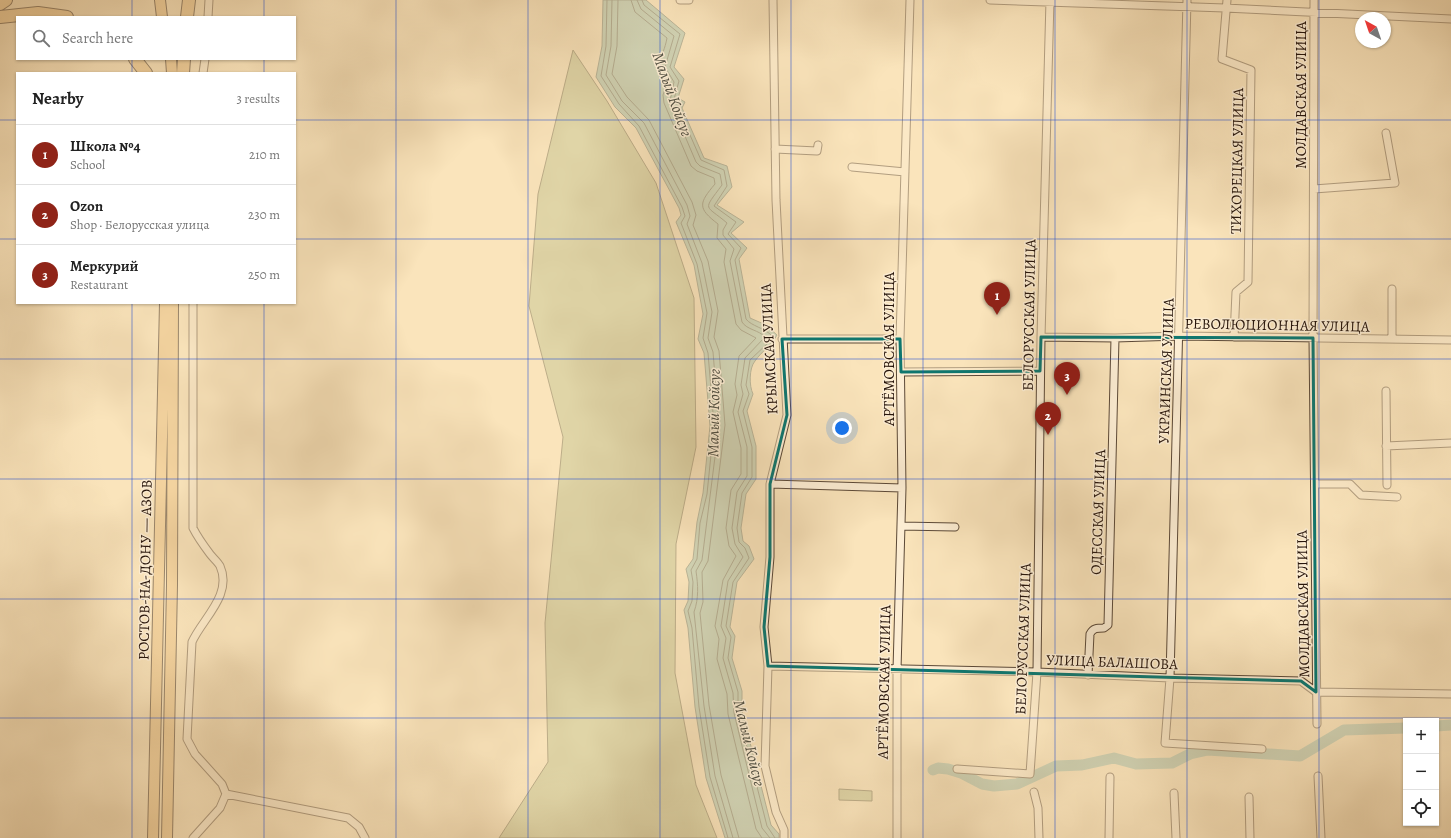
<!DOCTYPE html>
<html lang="en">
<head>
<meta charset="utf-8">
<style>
	body { margin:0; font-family:Alegreya,serif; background:#f2f2f2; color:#222 }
	.controls { position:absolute; right:12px; bottom:12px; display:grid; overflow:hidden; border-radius:0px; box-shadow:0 1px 3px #0004 }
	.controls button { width:36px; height:36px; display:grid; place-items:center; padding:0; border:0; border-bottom:1px solid #e0e0e0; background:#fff; color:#222; font:20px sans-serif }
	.compass { position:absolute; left:1355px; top:12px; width:36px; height:36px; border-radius:50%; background:#fff; box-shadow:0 1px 3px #0004; rotate:320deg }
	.you { position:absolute; left:842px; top:428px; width:14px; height:14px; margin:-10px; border:3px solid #fff; border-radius:50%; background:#1a73e8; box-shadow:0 0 0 6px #1a73e833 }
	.badge { display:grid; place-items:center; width:26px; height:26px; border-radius:50%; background:#8f2418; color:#fff; font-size:13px; font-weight:700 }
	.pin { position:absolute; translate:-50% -33px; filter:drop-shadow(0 1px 2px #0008) }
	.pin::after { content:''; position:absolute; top:21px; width:14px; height:12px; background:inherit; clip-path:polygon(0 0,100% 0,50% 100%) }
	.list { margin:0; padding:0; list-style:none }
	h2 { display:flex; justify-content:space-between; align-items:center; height:52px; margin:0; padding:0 16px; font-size:17px }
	h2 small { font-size:13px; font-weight:400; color:#767676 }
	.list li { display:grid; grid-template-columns:26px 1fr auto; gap:12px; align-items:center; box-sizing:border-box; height:60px; padding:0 16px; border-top:1px solid #e0e0e0 }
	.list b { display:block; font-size:15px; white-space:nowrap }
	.list p { margin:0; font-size:13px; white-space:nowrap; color:#767676 }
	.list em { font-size:13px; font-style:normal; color:#767676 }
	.icon { flex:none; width:22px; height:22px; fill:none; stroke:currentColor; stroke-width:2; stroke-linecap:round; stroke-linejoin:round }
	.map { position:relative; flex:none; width:1451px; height:838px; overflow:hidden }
	.search { position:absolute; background:#fff; box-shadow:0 1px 3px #0004; left:16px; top:16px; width:280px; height:44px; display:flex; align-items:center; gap:10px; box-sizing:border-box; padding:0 14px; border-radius:0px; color:#767676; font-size:15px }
	.panel { position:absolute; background:#fff; box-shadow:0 1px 3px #0004; left:16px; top:72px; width:280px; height:232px; border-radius:0px }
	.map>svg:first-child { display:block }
	.green { fill:#c1c38e; stroke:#746c4c }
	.water { fill:#9fbfab; stroke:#6f7b6b }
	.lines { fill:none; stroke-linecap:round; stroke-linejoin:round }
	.shore { stroke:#636a5b; stroke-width:1 }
	.river { stroke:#9fbfab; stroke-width:11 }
	.street-casing { stroke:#5c4937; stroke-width:9 }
	.primary-casing { stroke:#27150b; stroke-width:12 }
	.highway-casing { stroke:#27150b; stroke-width:14 }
	.street { stroke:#fcedd3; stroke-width:7 }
	.primary { stroke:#edc27e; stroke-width:10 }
	.highway { stroke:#edc27e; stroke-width:12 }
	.marked { fill:none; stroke:#0f766e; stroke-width:3; stroke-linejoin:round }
	.grid { fill:none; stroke:#1d4ed8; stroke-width:1; stroke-opacity:0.55 }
	.labels { text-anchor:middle; stroke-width:3; stroke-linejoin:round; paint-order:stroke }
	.street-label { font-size:15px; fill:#27150b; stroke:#fcedd3 }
	.water-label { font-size:16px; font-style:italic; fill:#515043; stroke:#fcedd3 }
</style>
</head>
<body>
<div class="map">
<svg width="1451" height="838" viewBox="0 0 1451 838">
	<rect width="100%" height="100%" fill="#fae4bb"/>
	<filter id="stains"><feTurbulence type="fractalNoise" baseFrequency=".005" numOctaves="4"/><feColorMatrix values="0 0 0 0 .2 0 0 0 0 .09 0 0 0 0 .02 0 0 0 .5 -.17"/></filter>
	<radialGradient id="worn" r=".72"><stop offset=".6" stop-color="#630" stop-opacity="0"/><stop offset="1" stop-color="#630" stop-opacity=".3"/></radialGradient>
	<path class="green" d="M573 50 607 101 656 183 694 298 696 447 676 544 675 673 696 785 717 838H499L548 762 545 623 563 437 529 306 538 194Z
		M839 789 872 791V801L839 800Z"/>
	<path class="water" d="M603 0H646L685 33 674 67 684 79 678 98 685 102 682 108 704 158 727 166 732 187 717 205 744 222 731 233 747 248 739 259 750 318 766 325 777 335C771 346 762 351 755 361 749 368 749 386 753 394L747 411 756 446V479L746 494 741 528 743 541 749 546 754 559 737 582 730 627 735 636 732 658 742 691V711L771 825 779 834V838H725L706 778 695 707 688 628 684 610 688 601 689 582 686 569 693 559 697 522 703 493 710 426 704 353 698 339 703 314 694 265 676 222 681 215 679 208 636 128 615 107 596 77 602 46Z"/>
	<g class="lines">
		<path class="shore" d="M607 0 606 46 601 76 619 104 639 126 682 207 685 216 681 223 697 264 707 313 703 338 708 353 714 425 707 494 700 523 697 559 691 570 693 582 692 601 688 611 692 628 699 707 710 777 728 838
			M612 0 611 46 606 75 622 101 644 123 687 205 690 216 687 224 702 263 712 312 708 338 713 352 719 425 702 560 696 571C698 585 699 598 694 612L704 706 715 776 733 838
			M618 0 617 46 612 74 627 97 649 120 692 202 696 215 693 225 708 261 718 311 714 337 719 351 725 425 708 561 702 572 703 602 700 613 709 705 721 775 739 838
			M631 0 635 12 667 38C663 60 653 61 667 83L663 95 664 103 691 166 697 171 714 178 715 184C699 203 697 208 718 224L717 238 726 249 724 262 736 324 741 330 756 338 739 356 735 384 737 395 733 412 741 448V474L731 490 726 528 729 546 736 556 723 580 715 626 719 639 717 659 727 694 728 714 756 829 762 838
			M637 0 641 9 674 36 665 67 674 82 670 101 696 162 700 166 720 174 722 185C702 212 705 204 727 223L723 230V235L734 249 730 261 742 322C747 330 759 330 765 337L745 358 741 385 743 394 738 412 747 447V476L737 492 732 528 735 544 743 557 728 581 721 626 726 638 723 658 733 693 734 713 762 828 770 838
			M642 0 644 5 680 34 670 67 679 81 674 99 679 104V110L701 160 724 170 727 186 714 206 736 222 728 234 741 248 735 260 746 319C751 326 765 328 772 336L769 342 750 360 746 385 749 394 743 411 752 447V477L742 493 737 528 739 542 745 548 749 558 733 582 726 626 731 637 728 658 738 692V712L767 826 775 838"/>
		<path class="river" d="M1436 726 1451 725
			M933 770 938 768 948 769 961 773 982 784 994 786 1017 784 1056 766 1082 765 1114 758 1136 764 1172 763 1190 754 1208 750 1300 756 1344 730 1406 728"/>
		<defs>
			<path id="street" d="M680 0H689
				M773 0 776 200 787 415 770 484V557L764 627 768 666 765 766 776 812 784 830V838
				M990 0 1225 8 1451 19
				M1187 0 1170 678 1165 743 1262 749
				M1227 0 1222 59 1251 70 1248 282 1236 292 1234 337
				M1314 0 1313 338 1317 724
				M208 17 209 0
				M203 73 205 59
				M775 149 817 151 818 145
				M852 167 905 172
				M1314 189 1395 183 1386 133
				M1392 289V339
				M193 303V528C198 538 204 546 210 554 213 558 218 562 220 566 233 595 202 619 192 642L187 739 195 754 222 784 226 794 220 808 193 838
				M1041 337 1115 338 1180 336 1451 340
				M782 339H900
				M901 372 1040 371
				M1386 391 1387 485
				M1386 446 1451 443
				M770 484 902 488
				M1315 484H1350L1361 495 1397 497
				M901 526 955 527
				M768 666 1037 672 1170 678 1301 681 1316 692 1451 694
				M1088 675 1090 634C1093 628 1097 628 1104 628L1108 625 1115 338
				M957 769 1030 774 1037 672 1041 337 1050 0
				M1318 776 1321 838
				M1034 792 1038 808 1039 838
				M1174 793 1176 838
				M226 794 348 818 359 827 365 838
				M1249 797 1250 838
				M897 838V670L902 488 900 339 910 0
				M1109 838 1110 777"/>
			<path id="primary" d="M160 0 162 17
				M171 59 172 73
				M153 838 165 303
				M167 838 172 585 173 303"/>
			<path id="highway" d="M0 4 6 0
				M0 17 38 13 67 17
				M187 17 189 0
				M135 59 146 73
				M183 73 184 59"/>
		</defs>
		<use href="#street" class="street-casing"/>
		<use href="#primary" class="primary-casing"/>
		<use href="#highway" class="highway-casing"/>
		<use href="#street" class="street"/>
		<use href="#primary" class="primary"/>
		<use href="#highway" class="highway"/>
	</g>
	<path d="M0 0H1451V838H0ZM1041 337 1313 338 1316 692 1301 681 768 666 764 627 770 557V484L787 415 782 339H900L901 372 1040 371Z" fill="#fae4bb" fill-opacity=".55" fill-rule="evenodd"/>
	<path class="marked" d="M1041 337 1313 338 1316 692 1301 681 768 666 764 627 770 557V484L787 415 782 339H900L901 372 1040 371Z"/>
	<path class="grid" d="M132 0V17M264 0V17M396 0V838M528 0V838M660 0V838M791 0V838M923 0V838M1055 0V838M1187 0V838M1319 0V838M132 59V73M264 59V73M0 120H17M295 120H1451M0 239H17M295 239H1451M132 303V838M264 303V838M0 359H1451M0 479H1451M0 599H1451M0 718H1451"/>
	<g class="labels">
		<g class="street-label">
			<text transform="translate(1301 95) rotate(-90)" y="5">МОЛДАВСКАЯ УЛИЦА</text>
			<text transform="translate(1237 161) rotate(-89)" y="5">ТИХОРЕЦКАЯ УЛИЦА</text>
			<text transform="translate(1029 315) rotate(-89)" y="5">БЕЛОРУССКАЯ УЛИЦА</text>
			<text transform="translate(1277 325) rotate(1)" y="5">РЕВОЛЮЦИОННАЯ УЛИЦА</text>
			<text transform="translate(769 349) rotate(-93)" y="5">КРЫМСКАЯ УЛИЦА</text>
			<text transform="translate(889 349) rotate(-90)" y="5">АРТЁМОВСКАЯ УЛИЦА</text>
			<text transform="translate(1166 371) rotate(-88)" y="5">УКРАИНСКАЯ УЛИЦА</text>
			<text transform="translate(1098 512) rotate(-88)" y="5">ОДЕССКАЯ УЛИЦА</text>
			<text transform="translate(145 570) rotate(-89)" y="5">РОСТОВ-НА-ДОНУ — АЗОВ</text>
			<text transform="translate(1303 604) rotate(-91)" y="5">МОЛДАВСКАЯ УЛИЦА</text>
			<text transform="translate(1023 639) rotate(-88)" y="5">БЕЛОРУССКАЯ УЛИЦА</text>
			<text transform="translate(1112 662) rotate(2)" y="5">УЛИЦА БАЛАШОВА</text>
			<text transform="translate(884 682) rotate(-89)" y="5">АРТЁМОВСКАЯ УЛИЦА</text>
		</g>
		<g class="water-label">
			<text transform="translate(673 94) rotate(70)" y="6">Малый Койсуг</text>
			<text transform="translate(713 413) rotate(-89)" y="6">Малый Койсуг</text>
			<text transform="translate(750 743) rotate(76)" y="6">Малый Койсуг</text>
		</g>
	</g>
	<rect width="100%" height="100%" filter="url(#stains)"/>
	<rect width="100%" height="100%" fill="url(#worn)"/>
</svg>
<div class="controls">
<button>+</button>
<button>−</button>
<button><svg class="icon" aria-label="locate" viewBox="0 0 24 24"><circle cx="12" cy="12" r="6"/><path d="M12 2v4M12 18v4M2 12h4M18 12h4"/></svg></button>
</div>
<svg class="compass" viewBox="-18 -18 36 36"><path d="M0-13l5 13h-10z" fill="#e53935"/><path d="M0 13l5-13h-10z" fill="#767676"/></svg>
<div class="you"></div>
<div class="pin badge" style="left:997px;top:315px">1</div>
<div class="pin badge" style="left:1048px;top:435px">2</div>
<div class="pin badge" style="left:1067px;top:395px">3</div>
<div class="search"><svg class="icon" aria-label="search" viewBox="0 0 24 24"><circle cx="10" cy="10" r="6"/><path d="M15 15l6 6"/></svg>Search here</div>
<section class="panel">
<h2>Nearby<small>3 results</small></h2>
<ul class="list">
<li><span class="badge">1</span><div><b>Школа №4</b><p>School</p></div><em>210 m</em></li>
<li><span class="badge">2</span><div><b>Ozon</b><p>Shop · Белорусская улица</p></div><em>230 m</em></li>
<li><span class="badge">3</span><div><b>Меркурий</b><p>Restaurant</p></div><em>250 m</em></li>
</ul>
</section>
</div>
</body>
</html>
